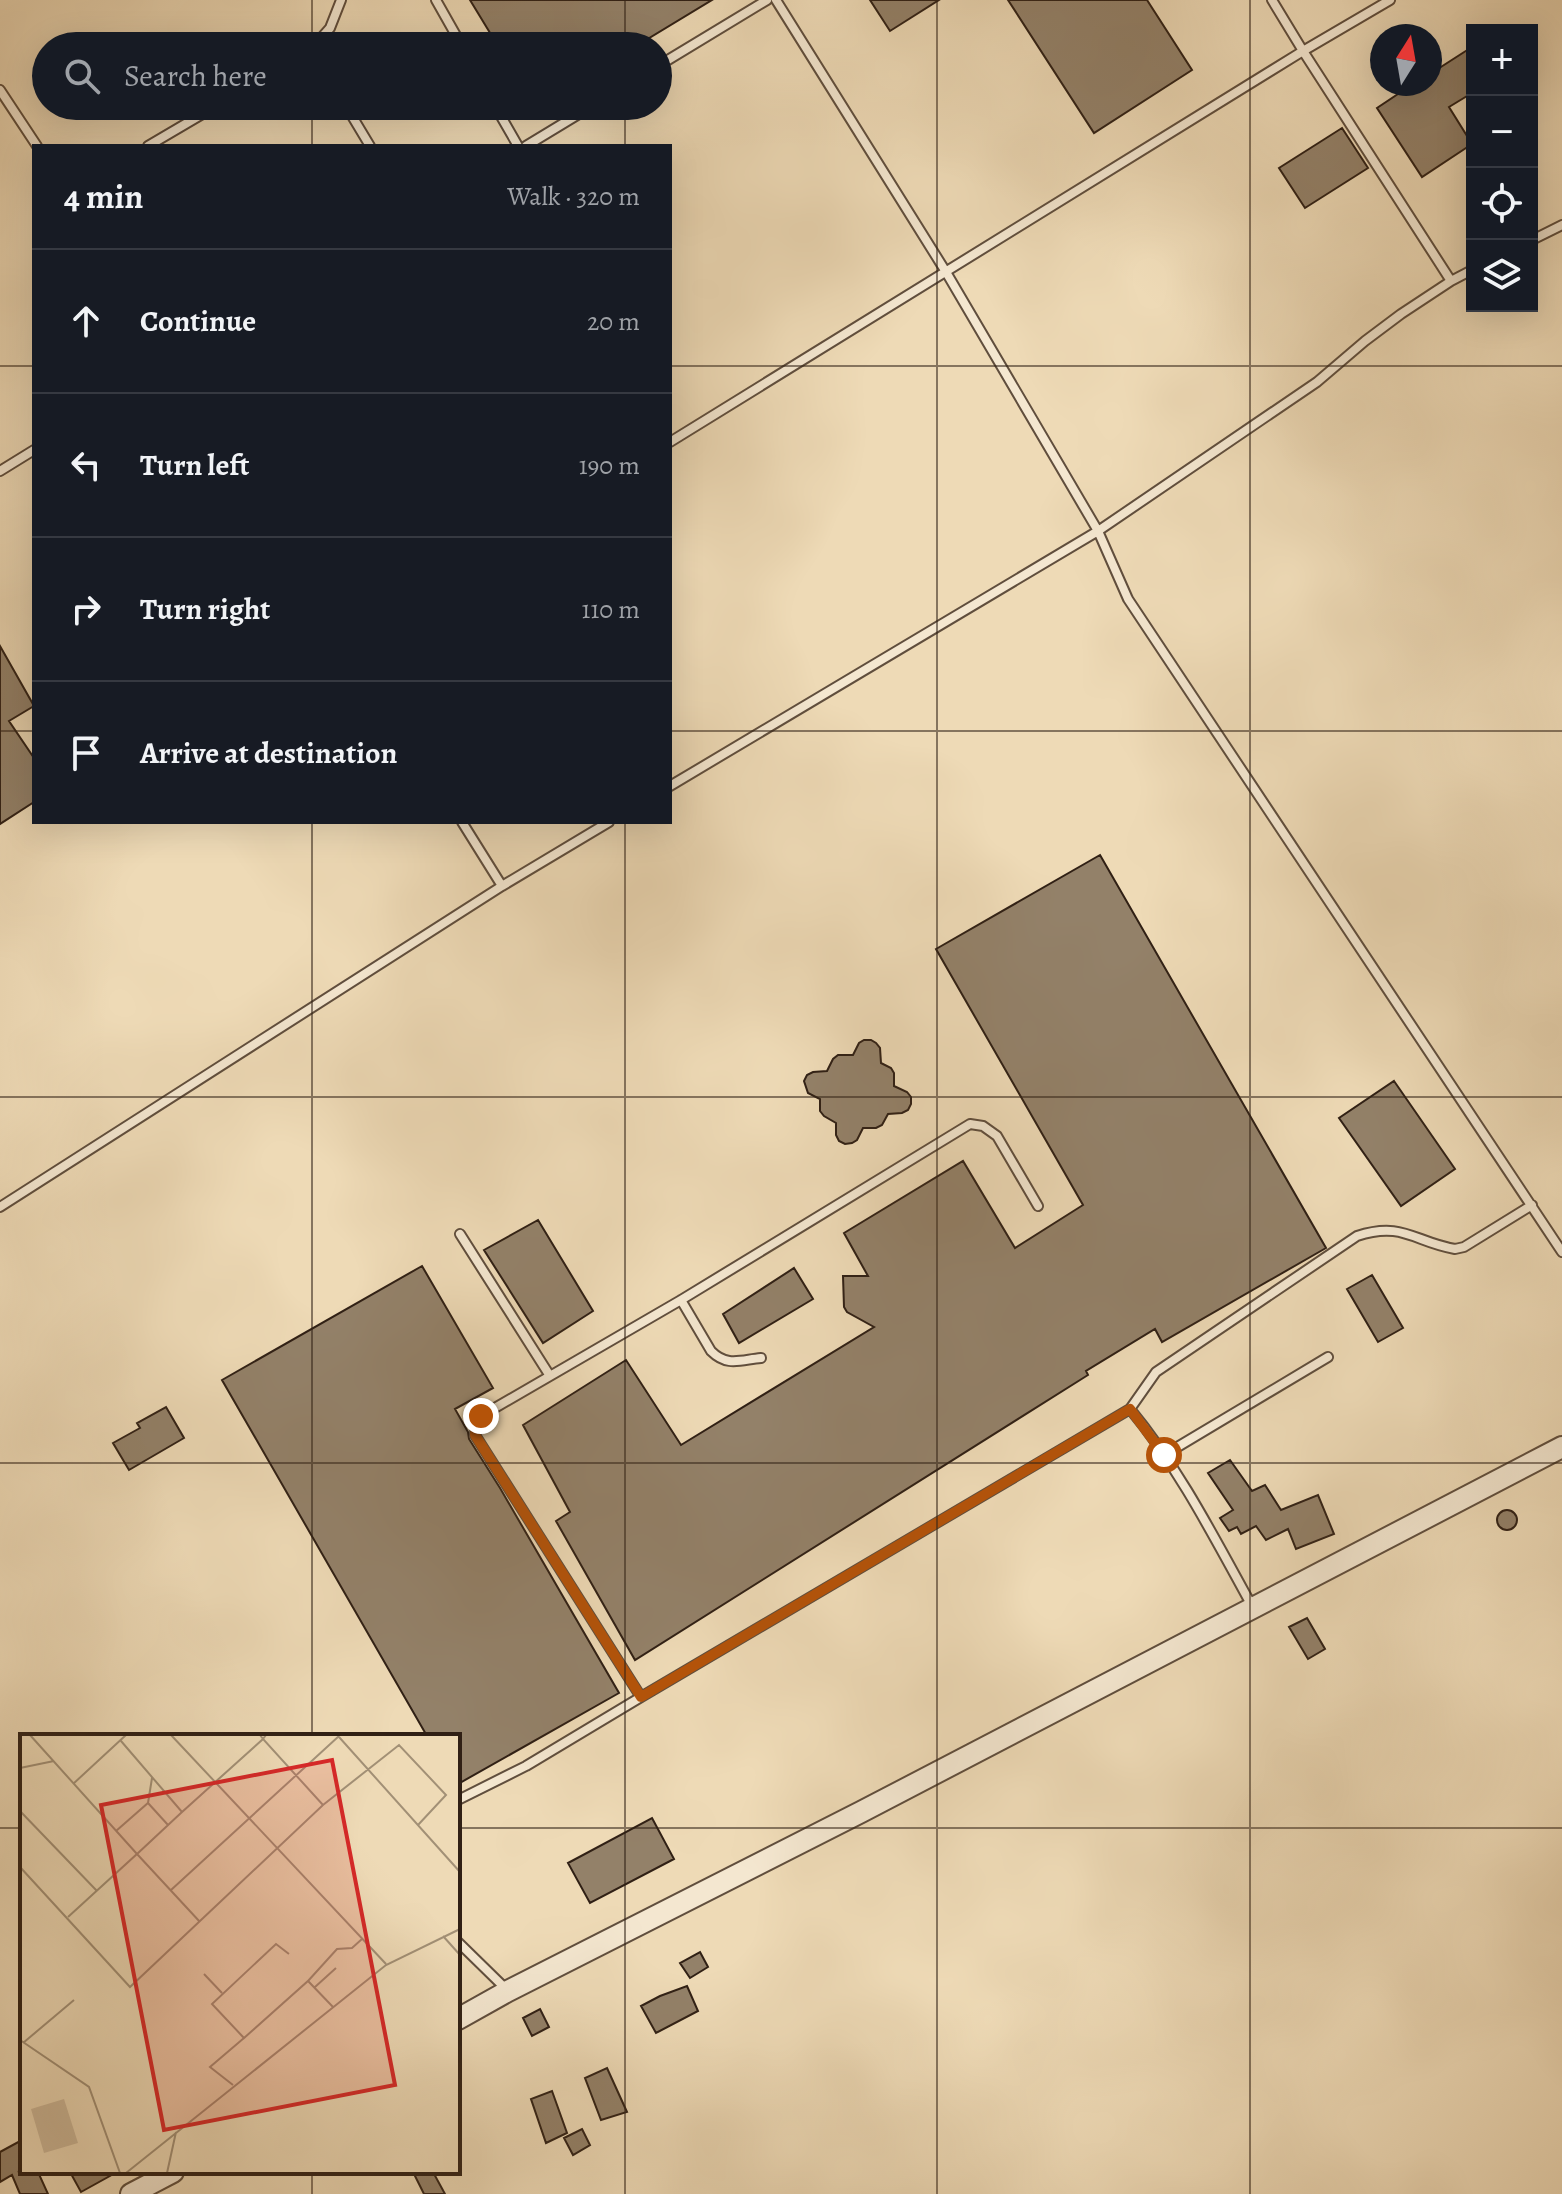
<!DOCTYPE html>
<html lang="en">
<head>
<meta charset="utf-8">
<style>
	body { margin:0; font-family:Alegreya,serif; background:#20242c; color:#f1f3f6 }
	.controls { position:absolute; right:24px; top:24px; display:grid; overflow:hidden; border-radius:0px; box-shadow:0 8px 32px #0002 }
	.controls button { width:72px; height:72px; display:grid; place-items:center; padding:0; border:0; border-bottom:2px solid #363941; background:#171b24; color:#f1f3f6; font:40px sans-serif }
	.compass { position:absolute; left:1370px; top:24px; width:72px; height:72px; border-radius:50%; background:#171b24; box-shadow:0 8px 32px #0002; rotate:11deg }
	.stop { position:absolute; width:24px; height:24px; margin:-18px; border:6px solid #b45309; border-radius:50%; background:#fff }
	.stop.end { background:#b45309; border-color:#fff; box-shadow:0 2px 8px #0008 }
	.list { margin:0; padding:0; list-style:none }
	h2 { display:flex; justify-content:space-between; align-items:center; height:104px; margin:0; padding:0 32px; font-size:34px }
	h2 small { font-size:26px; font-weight:400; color:#9ea1a6 }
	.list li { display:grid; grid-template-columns:52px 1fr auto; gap:24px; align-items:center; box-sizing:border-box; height:144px; padding:0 32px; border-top:2px solid #363941 }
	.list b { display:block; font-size:30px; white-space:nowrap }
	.list em { font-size:26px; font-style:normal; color:#9ea1a6 }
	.icon { flex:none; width:44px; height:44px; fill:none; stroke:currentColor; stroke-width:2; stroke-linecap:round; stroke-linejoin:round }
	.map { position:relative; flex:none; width:1562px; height:2194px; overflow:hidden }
	.search { position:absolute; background:#171b24; box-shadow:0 8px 32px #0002; left:32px; top:32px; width:640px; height:88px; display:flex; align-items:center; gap:20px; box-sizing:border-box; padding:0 28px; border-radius:44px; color:#9ea1a6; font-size:30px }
	.panel { position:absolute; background:#171b24; box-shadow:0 8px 32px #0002; left:32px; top:144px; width:640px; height:680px; border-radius:0px }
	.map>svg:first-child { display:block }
	.building { fill:#938169; stroke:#302015; stroke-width:2 }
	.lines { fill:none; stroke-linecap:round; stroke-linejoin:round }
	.service-casing { stroke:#604e3d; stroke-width:12 }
	.tertiary-casing { stroke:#604e3d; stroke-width:24 }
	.service { stroke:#f4e7d0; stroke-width:8 }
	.tertiary { stroke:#f4e7d0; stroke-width:20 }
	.route { stroke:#b45309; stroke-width:10 }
	.grid { fill:none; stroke:#302015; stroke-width:2; stroke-opacity:0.55 }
	.inset-road { fill:none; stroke:#a29076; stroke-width:2 }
	.view { fill:#d62828; fill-opacity:0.15; stroke:#d62828; stroke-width:4 }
	.inset-edge { fill:none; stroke:#302015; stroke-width:4 }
</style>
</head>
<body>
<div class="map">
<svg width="1562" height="2194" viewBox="0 0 1562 2194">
	<rect width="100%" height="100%" fill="#eedab6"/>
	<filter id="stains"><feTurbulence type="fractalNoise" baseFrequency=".0025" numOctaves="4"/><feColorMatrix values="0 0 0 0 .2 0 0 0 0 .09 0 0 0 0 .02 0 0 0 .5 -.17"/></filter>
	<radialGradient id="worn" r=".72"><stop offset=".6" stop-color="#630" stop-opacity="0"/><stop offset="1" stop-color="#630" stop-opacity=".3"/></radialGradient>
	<path class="building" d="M470 0H712L636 46H498Z
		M870 0H939L890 31Z
		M1008 0H1147L1192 70 1094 133Z
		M1472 47V93L1449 107 1472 144 1422 177 1377 108 1413 84H1430V74Z
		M1342 128 1368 168 1305 208 1279 168Z
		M0 646 34 706 9 721 34 758V802L0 824Z
		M1100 855 1326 1248 1162 1342 1155 1329 1086 1371 1088 1375 635 1660 556 1521 570 1512 523 1425 626 1360 681 1445 874 1327 847 1312 844 1307 843 1276H868L844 1233 963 1161 1015 1248 1083 1205 936 949Z
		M864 1040H871L876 1043 880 1048 881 1063 891 1068 894 1073V1086L907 1092 911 1097V1104L908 1110 902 1113 888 1114 882 1125 876 1128H863L857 1140 852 1143 845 1144 839 1141 836 1135V1123L824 1116 820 1111V1099L808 1093 804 1081 807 1075 813 1072 827 1071 833 1059 838 1055H853L859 1043Z
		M1394 1081 1455 1169 1401 1206 1339 1118Z
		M538 1220 593 1311 543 1343 484 1250Z
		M422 1266 493 1388 455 1409 468 1432 469 1439 500 1488 619 1693 458 1784V1736H427L222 1380Z
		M794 1268 813 1299 739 1343 723 1314Z
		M1372 1275 1403 1328 1378 1342 1347 1289Z
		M166 1407 184 1438 129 1470 113 1443 140 1428 137 1423Z
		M1230 1460 1252 1491 1265 1485 1281 1510 1318 1495 1334 1534 1296 1549 1288 1529 1266 1540 1256 1526 1241 1534 1237 1527 1229 1531 1220 1518 1233 1510 1208 1473Z
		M1497 1520a10 10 0 1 1 20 0a10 10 0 1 1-20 0Z
		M1307 1618 1325 1649 1308 1659 1289 1627Z
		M652 1818 674 1859 590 1903 568 1863Z
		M700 1952 708 1967 690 1978 680 1963Z
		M687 1986 698 2011 656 2033 641 2006 660 1996Z
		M540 2009 549 2027 532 2036 523 2018Z
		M607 2068 627 2112 601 2120 585 2078Z
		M552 2091 567 2133 546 2143 531 2099Z
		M582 2129 590 2145 573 2155 564 2138Z
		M22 2140V2170L18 2172H38L48 2194H20L12 2175 0 2182V2152Z
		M70 2172H117L81 2192Z
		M413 2172H433L445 2194H424Z"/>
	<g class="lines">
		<defs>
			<path id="service" d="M436 0 462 46
				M776 0 946 272 1098 531 1128 599 1562 1252
				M1272 0 1303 51 1451 281
				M314 46 330 28 341 0
				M658 66 767 0
				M0 90 37 146
				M346 106 370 146
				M495 106 518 146
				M148 146 216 106
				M526 146 592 106
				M1532 240 1562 225
				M670 442 1303 51 1390 0
				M0 471 34 450
				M670 786 1098 531 1317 382 1365 341 1401 314 1451 281 1472 270
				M462 822 502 886
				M1038 1206 997 1136 983 1126 970 1124 681 1300 481 1416 476 1423 475 1435 641 1697 1130 1409C1179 1468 1215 1539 1252 1606
				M0 1207 502 886 609 822
				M460 1234 550 1376
				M681 1300 711 1351C727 1367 740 1360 761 1358
				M1130 1409 1156 1372 1357 1236C1403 1221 1414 1242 1455 1249L1464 1247 1532 1205
				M1164 1455 1328 1357
				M458 1800 526 1766 641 1697
				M458 1942 506 1989"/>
			<path id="tertiary" d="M458 2019 508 1991 861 1812 1562 1447
				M131 2194 173 2172"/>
		</defs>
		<use href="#service" class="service-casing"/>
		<use href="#tertiary" class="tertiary-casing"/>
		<use href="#service" class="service"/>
		<use href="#tertiary" class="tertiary"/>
	</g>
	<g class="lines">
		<path class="route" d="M481 1416 476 1423 475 1435 641 1697 1130 1409 1164 1455"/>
	</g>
	<path class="grid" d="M312 0V46M625 0V46M937 0V2194M1250 0V2194M312 106V146M625 106V146M0 366H34M670 366H1562M0 731H34M670 731H1562M312 822V1736M625 822V2194M0 1097H1562M0 1463H1562M0 1828H22M458 1828H1562M312 2172V2194"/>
	<g transform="translate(20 1734)">
		<rect width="440" height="440" fill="#eedab6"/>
		<path d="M44 365 58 409 24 419 11 375Z" fill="#ceba9b"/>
		<path class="inset-road" d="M10 1 117 120 162 78M151 1 366 230M246 1 243 5 303 71M319 3 440 138M101 7 162 78 243 5 240 1M0 34 34 27M53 50 106 1M128 69 132 44M0 77 77 157M96 97 128 69 148 91M0 133 110 253 303 71 379 11 426 61 398 91M151 156 319 2M48 183 117 120 180 188M423 202 440 221M269 220 256 210 192 270 224 304 288 247 313 273M184 240 202 259M288 247 317 215 332 214 342 205M295 253 316 234M0 306 69 353 100 439M3 309 54 266M213 351 190 333 224 304M106 439 366 231 440 195M147 439 156 398"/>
		<path class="view" d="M312 26 375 351 144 396 81 71Z"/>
		<rect width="440" height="440" class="inset-edge"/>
	</g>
	<rect width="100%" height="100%" filter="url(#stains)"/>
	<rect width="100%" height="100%" fill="url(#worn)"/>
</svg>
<div class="controls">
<button>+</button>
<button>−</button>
<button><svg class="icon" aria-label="locate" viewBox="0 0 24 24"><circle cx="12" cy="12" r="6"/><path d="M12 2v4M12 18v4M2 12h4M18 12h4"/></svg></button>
<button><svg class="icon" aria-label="layers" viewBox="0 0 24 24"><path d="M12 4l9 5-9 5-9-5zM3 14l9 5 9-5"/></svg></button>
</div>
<svg class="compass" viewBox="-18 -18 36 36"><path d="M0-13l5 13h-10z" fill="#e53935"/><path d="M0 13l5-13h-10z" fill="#9ea1a6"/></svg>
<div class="stop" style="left:1164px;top:1455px"></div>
<div class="stop end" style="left:481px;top:1416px"></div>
<div class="search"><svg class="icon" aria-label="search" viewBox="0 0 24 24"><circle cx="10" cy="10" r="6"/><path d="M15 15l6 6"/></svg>Search here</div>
<section class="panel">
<h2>4 min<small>Walk · 320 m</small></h2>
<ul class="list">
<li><svg class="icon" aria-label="ahead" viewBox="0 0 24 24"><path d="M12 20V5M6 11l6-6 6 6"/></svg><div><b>Continue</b></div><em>20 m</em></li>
<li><svg class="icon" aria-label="left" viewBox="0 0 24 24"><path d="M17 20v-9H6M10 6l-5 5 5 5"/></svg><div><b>Turn left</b></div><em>190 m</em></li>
<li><svg class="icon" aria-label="right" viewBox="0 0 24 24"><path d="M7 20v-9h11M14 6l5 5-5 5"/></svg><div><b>Turn right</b></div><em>110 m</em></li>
<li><svg class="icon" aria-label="arrive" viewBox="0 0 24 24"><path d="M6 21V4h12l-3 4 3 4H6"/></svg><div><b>Arrive at destination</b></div></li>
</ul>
</section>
</div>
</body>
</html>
